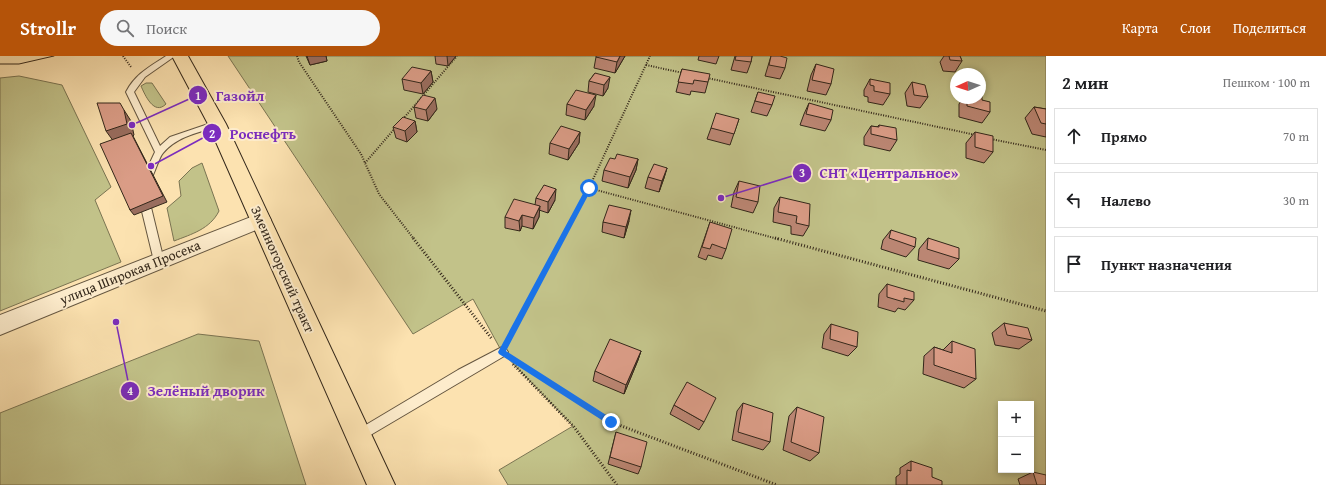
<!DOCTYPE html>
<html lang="ru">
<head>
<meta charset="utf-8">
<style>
	body { margin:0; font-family:"Gentium Book Plus",serif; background:#f6f6f6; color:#202124 }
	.controls { position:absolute; right:12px; bottom:12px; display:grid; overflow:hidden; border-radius:0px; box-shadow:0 2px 6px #0003 }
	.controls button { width:36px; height:36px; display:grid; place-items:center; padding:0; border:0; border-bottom:1px solid #e0e0e0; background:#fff; color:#202124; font:20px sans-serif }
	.compass { position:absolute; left:950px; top:12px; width:36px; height:36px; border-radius:50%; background:#fff; box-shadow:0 2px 6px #0003; rotate:267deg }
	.stop { position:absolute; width:12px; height:12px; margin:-9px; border:3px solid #1a73e8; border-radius:50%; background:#fff }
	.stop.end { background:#1a73e8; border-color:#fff; box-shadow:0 1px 4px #0008 }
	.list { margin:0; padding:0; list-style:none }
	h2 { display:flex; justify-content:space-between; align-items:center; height:52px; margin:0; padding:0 16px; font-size:17px }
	h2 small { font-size:13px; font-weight:400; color:#757577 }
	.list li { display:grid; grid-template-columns:26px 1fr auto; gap:12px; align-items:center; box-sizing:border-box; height:56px; margin:0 8px 8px; padding:0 8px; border:1px solid #e0e0e0; border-radius:0px }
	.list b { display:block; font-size:15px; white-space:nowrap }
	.list em { font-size:13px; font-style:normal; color:#757577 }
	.icon { flex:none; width:22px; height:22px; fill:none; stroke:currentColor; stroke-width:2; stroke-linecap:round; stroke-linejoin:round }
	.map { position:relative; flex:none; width:1046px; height:429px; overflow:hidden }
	header { display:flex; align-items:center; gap:24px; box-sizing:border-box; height:56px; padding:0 20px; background:#b45309; color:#fff }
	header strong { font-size:19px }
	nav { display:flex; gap:22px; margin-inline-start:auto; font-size:14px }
	.search { width:280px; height:36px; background:#f6f6f6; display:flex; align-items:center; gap:10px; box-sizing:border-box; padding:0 14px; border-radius:22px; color:#757577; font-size:15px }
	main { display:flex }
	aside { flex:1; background:#fff }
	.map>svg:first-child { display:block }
	.green { fill:#c2c289; stroke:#7a7452; fill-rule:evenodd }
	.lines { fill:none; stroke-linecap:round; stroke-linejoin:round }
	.service-casing { stroke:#655640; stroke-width:2 }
	.minor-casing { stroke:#655640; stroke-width:2 }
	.trunk-casing { stroke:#33271a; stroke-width:2 }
	.path-far1 { stroke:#33271a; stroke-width:2; stroke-dasharray:1 1.5; stroke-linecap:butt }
	.path { stroke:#33271a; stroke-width:3; stroke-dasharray:1 2; stroke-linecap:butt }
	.service { fill:#fdeccc; fill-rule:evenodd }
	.minor { fill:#fdeccc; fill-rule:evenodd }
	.trunk { fill:#fce2b0; fill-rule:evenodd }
	.tram { stroke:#33271a; stroke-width:1 }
	.wall { fill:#bb8673; stroke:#33271a }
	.shaded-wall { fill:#996d5e; stroke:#33271a }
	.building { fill:#da9c86; stroke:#33271a }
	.route { fill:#1a73e8 }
	.labels { text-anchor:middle; stroke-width:4; stroke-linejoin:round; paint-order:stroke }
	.street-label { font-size:14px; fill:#33271a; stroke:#fdeccc }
	.leader { fill:none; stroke:#7b2cbf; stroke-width:1.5 }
	.callout-dot { fill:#7b2cbf; stroke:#fdeccc; stroke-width:1.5 }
	.mark-label { font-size:12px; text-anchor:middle; font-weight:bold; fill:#fff }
	.callout-label { font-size:15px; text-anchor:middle; font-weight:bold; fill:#7b2cbf; stroke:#fdeccc; stroke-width:4; stroke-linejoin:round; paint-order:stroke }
</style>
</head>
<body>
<header>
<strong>Strollr</strong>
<div class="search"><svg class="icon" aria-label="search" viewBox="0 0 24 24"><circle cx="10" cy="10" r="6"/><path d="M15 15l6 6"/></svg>Поиск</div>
<nav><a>Карта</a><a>Слои</a><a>Поделиться</a></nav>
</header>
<main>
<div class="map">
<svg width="1046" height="429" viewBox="0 0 1046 429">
	<rect width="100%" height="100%" fill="#fce2b0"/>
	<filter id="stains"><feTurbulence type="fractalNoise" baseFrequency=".005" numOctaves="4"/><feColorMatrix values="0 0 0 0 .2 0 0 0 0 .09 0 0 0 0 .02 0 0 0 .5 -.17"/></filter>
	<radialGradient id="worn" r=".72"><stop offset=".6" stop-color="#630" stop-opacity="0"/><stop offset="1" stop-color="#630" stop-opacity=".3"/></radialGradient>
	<path class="green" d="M228 0H1046V429H508L499 414 573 370 502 296 473 243 413 278ZM956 18H980V42H956ZM1001 348H1031V414H1001Z
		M19 20 62 29 111 131 95 144 121 206 0 255V22Z
		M146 27H152L166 48C154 60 145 39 141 30Z
		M202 107 219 155C210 173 192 178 174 185L167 152 181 140 179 125 192 112Z
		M198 278 259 285 306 429H0V357Z"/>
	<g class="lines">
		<defs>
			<path id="service" d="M166 0H175L145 21 134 36 160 90 170 81 217 65 221 68 220 70C200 76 177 80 163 97 157 104 153 127 145 129L141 126 155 96 126 36C135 18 151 10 166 0Z
				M144 140 149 143 164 205 162 208H156L154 205 139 143Z
				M502 291 506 293 508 296 506 299 362 384 358 386 354 384 352 380 354 376 458 314Z"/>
			<path id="minor" d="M261 157 268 159 271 164 268 169 0 279V259Z"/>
			<path id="trunk" d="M172 0H188L226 68 395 429H367L208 68Z"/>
		</defs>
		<use href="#service" class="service-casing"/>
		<use href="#minor" class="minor-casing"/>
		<use href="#trunk" class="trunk-casing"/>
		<path class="path-far1" d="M123 0 131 11
			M297 0 299 6 361 98 379 138 414 183
			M646 9 683 17
			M707 22 976 79
			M403 63 457 0
			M991 83 1046 94
			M365 107 396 71
			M589 132 778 183
			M562 183 589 132 650 0"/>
		<path class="path" d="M413 182 492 283
			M775 182 1046 255
			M509 281 562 182
			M516 305 611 366 777 429
			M513 308 574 371 617 429"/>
		<use href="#service" class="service"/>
		<use href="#minor" class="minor"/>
		<use href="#trunk" class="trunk"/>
		<path class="tram" d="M0 8H19L54 0"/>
	</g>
	<path class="wall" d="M306 0H326L327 5 310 9Z
		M435 0H456L448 10 436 8Z
		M625 0 615 17 594 12 596 1Z
		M699 0H719L716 8 698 4Z
		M735 0H752L751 6 747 17 731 14Z
		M771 0 785 12 780 23 765 20Z
		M944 0H960L962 5 955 16 943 15 940 6Z
		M816 8 831 28 826 39 807 35 811 19Z
		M682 13 708 26 705 37 691 35 690 39 676 36Z
		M431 15 433 26 423 38 404 34 402 23Z
		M595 17 608 32 603 40 588 36 589 25Z
		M870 23 890 38 883 49 868 46V41L864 40V34Z
		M912 26 928 41 920 52 907 50 905 37Z
		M758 36 772 49 767 60 751 56Z
		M963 42H980L982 44 990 56 982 67 959 61V48Z
		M809 47 831 64 825 75 800 69 804 58Z
		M567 48 594 50 585 64 566 59Z
		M414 51 437 53 428 65 416 62Z
		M1034 51 1046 53V81L1032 78 1025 62Z
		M739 63 730 89 707 83 711 72Z
		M415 65 417 76 407 86 396 82 393 71Z
		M879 69 897 84 890 95 864 89V81L871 70 877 71Z
		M580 76 579 87 568 104 549 98 550 87Z
		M975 76 993 96 984 107 966 102V87Z
		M615 103H638L636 114 628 132 602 125 604 114Z
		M667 112 664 122 659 136 645 132 648 121Z
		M739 125 758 146 753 157 731 151 734 136Z
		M780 141 809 170 803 180 791 178V170L773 166 774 152Z
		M536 142 555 144 548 157 539 154V161L533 173 522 170 520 175 505 172V161L535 149Z
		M629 165 624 182 602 176 603 166Z
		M710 166 726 193 722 203 708 199 706 204 698 201Z
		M891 174 915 191 906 201 881 193 883 184Z
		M928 182 959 203 949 213 918 204 919 193Z
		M887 228 914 244 905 254 898 252 895 256 878 251 879 238Z
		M1004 267 1032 284 1019 293 995 289 992 277Z
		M831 268 857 291 848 300 822 292 824 278Z
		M952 285 976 323 964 332 923 318 924 300 934 291 943 294Z
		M641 295 638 304 624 338 593 325 595 315Z
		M743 347 770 386 763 394 732 384 737 355Z
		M674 349 704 366 699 374 670 358Z
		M797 351 819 397 810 405 783 394 789 360Z
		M616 376 641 411 638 418 608 408Z
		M911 405 932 421 942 429H896V421L900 418V412Z
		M1033 416 1046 429H1020L1018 423Z"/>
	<path class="shaded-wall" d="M307 0H326L327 5 310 9Z
		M447 0H456L448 10Z
		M620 0H625L615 17 617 6Z
		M431 15 433 26 423 38 421 27Z
		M610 21 608 32 603 40 604 29Z
		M596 39 594 50 585 64 586 54Z
		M435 42 437 53 428 65 426 54Z
		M124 54 131 65 134 79 133 80 167 146 134 159 130 154 114 86 106 75Z
		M415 65 417 76 407 86 405 75Z
		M580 76 579 87 568 104 569 93Z
		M638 103 636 114 628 132 630 121Z
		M667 112 664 122 659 136 662 125Z
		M556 133 555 144 548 157V146Z
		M540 150 539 161 533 173 534 162Z
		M631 154 629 165 624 182 626 171Z
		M522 159V170L520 175 519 165Z
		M641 295 638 304 624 338 626 329Z"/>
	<path class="building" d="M596 0H620L617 6 596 1Z
		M736 0H752L751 6 735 4Z
		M771 0H780L787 2 785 12 769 9Z
		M949 0H960L962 5 950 4Z
		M816 8 834 13 831 28 812 24Z
		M412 11 431 15 421 27 402 23Z
		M682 13 710 18 708 26 694 24 693 28 678 26Z
		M595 17 610 21 604 29 589 25Z
		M870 23 890 27V38L874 35V30L870 29Z
		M912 26 925 29 928 41 914 39Z
		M576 34 596 39 586 54 567 48Z
		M758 36 775 40 772 49 755 45Z
		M423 39 435 42 426 54 414 51Z
		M980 40H982V44L990 46V56L967 50V42H980Z
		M97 47H120L124 54 127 68 106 75Z
		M809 47 833 54 831 64 806 58Z
		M1034 51 1046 53V68L1041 67Z
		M716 57 739 63 734 78 711 72Z
		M403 61 415 65 405 75 393 71Z
		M879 69 896 72 897 84 871 78V70L879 71Z
		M561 70 580 76 569 93 550 87Z
		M975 76 993 80V96L975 91Z
		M131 77 163 140 130 154 100 88Z
		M617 98 638 103 630 121 604 114 610 102 615 103Z
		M654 108 667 112 662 125 648 121Z
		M739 125 760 130 758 146 736 141Z
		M544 129 556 133 548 146 536 142Z
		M780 141 810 148 809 170 796 167 797 160 778 156Z
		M514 143 540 150 534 162 522 159 519 165 505 161Z
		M609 149 631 154 626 171 603 166Z
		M710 166 732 173 726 193 712 188 710 193 702 191Z
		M891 174 916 182 915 191 889 182Z
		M928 182 959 192V203L927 193Z
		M887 228 914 236V244L904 242V246L887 241Z
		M1004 267 1028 272 1032 284 1007 279Z
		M831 268 858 276 857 291 830 283Z
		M610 283 641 295 626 329 595 315Z
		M952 285 975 293 976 323 934 309V291L952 297Z
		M687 326 716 342 704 366 674 349Z
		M743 347 773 357 770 386 738 376Z
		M797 351 824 361 819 397 791 386Z
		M616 376 647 386 641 411 610 401Z
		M911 405 932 412V421L942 425V429H907V414L911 415Z
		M1033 416 1046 419V429H1037Z"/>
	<path class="route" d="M589 130 592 132 506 295 614 364 615 366 611 370 499 298 498 296 586 132Z"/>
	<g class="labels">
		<g class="street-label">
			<text transform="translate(283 213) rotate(66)" y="5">Змеиногорский тракт</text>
			<text transform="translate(130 216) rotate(-22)" y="5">улица Широкая Просека</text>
		</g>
	</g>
	<path class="leader" d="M132 69L198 39M151 110L212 77M721 142L802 117M116 266L130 335"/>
	<g class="callout-dot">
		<circle cx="132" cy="69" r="4"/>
		<circle cx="151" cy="110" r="4"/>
		<circle cx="721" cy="142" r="4"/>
		<circle cx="116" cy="266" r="4"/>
		<circle cx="198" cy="39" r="10"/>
		<circle cx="212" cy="77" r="10"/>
		<circle cx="802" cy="117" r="10"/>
		<circle cx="130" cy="335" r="10"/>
	</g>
	<g class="mark-label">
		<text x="198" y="44">1</text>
		<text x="212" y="82">2</text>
		<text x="802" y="121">3</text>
		<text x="130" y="339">4</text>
	</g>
	<g class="callout-label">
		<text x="240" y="45">Газойл</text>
		<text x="263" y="83">Роснефть</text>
		<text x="889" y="122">СНТ «Центральное»</text>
		<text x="206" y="340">Зелёный дворик</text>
	</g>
	<rect width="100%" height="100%" filter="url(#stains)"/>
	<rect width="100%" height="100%" fill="url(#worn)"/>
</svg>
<div class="controls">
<button>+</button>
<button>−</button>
</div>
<svg class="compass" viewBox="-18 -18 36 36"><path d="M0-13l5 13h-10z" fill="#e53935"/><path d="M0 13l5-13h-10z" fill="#757577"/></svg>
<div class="stop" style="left:589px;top:132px"></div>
<div class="stop end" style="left:611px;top:366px"></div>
</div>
<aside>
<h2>2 мин<small>Пешком · 100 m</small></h2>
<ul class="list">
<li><svg class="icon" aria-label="ahead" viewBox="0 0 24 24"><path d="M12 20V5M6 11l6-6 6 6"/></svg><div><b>Прямо</b></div><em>70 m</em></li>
<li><svg class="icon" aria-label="left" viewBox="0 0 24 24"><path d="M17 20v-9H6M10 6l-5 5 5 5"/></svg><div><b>Налево</b></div><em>30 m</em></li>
<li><svg class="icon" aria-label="arrive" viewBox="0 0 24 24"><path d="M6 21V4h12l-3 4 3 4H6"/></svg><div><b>Пункт назначения</b></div></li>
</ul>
</aside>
</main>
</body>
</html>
